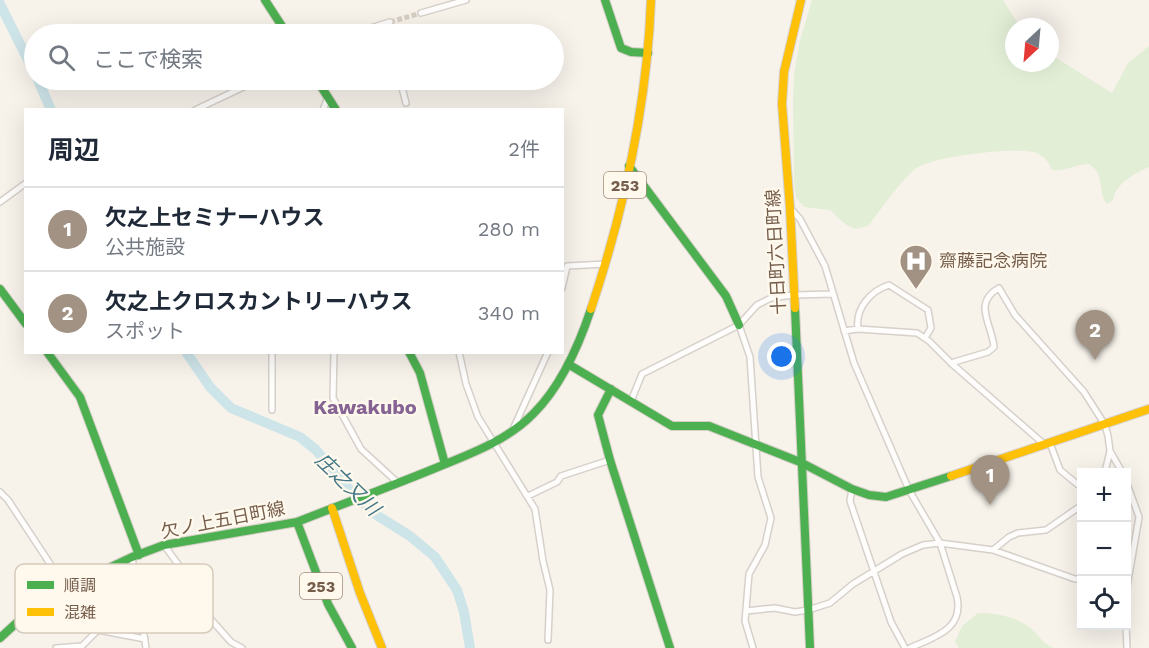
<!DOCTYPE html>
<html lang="ja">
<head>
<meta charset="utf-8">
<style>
	body { margin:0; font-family:"Work Sans","Noto Sans JP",sans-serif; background:#f6f6f7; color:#1f2937 }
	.controls { position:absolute; right:18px; bottom:18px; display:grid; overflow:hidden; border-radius:0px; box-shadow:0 6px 24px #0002 }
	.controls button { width:54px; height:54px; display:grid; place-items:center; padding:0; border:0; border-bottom:2px solid #e0e1e3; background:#fff; color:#1f2937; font:30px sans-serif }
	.compass { position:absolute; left:1005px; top:18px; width:54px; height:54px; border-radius:50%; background:#fff; box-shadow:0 6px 24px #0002; rotate:206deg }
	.you { position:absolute; left:782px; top:357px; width:21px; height:21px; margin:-15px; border:4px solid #fff; border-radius:50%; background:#1a73e8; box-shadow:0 0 0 9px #1a73e833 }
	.badge { display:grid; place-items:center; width:39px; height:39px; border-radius:50%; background:#a29283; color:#fff; font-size:20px; font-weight:700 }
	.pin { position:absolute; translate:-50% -50px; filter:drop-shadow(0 2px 3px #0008) }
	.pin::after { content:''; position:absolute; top:32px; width:21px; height:18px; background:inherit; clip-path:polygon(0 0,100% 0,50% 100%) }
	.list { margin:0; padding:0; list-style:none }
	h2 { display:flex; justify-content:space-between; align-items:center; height:78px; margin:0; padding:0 24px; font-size:26px }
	h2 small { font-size:20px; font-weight:400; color:#747a83 }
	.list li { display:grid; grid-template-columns:39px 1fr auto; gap:18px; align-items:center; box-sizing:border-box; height:84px; padding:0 24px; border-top:2px solid #e0e1e3 }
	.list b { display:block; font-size:22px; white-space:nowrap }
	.list p { margin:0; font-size:20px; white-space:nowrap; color:#747a83 }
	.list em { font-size:20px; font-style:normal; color:#747a83 }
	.icon { flex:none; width:33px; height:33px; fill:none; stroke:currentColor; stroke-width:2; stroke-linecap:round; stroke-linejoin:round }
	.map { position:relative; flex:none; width:1149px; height:648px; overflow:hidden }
	.search { position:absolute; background:#fff; box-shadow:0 6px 24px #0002; left:24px; top:24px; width:540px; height:66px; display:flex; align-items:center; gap:15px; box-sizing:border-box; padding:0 21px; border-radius:33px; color:#747a83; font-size:22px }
	.panel { position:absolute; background:#fff; box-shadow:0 6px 24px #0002; left:24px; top:108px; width:540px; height:246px; border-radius:0px }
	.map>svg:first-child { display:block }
	.green { fill:#e2eed6 }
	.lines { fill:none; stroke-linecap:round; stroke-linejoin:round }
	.river { stroke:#cde4e8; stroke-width:10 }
	.street-tunnel { stroke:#d6cec3; stroke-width:5; stroke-dasharray:5 2.5; stroke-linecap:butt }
	.street-casing { stroke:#d6d0ca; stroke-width:8 }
	.fast-casing { stroke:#d5cfc6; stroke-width:10 }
	.slow-casing { stroke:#d5cfc6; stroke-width:10 }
	.street { stroke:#fefdfc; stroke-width:5 }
	.fast { stroke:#4caf50; stroke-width:8 }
	.slow { stroke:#ffc107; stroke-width:8 }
	.labels { text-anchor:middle; stroke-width:4.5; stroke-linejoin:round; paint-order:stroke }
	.shield { fill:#fff9ed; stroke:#9e8c7c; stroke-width:1.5 }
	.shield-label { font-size:16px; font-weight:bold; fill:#755d4b }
	.street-label { font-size:18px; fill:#755d4b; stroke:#fff9ed }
	.poi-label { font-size:18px; fill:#755d4b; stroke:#fff9ed; text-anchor:start }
	.neighbourhood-label { font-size:20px; font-weight:bold; fill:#856392; stroke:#fff9ed }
	.water-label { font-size:20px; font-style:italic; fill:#457988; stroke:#fff9ed }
	.key { fill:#fff9ed; stroke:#d6cabc; stroke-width:1.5 }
	.key-label { font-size:16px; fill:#755d4b }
</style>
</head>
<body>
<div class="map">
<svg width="1149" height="648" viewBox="0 0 1149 648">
	<rect width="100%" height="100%" fill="#f7f3eb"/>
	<path class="green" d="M812 0H1003L1020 27H1014V63H1050V54L1112 93 1128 63 1149 46V167C1134 174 1116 183 1113 200L1107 204C1097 192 1106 175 1089 164 1076 164 1065 172 1052 170 1049 163 1044 156 1037 153 1018 146 931 156 915 169 897 185 883 207 868 226L855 229 845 224 830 210 804 207 796 197 794 182 793 101 794 74 800 40Z
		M978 613C996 613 1013 616 1028 626 1038 633 1042 644 1054 648H959L955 642 962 626Z"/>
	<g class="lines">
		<path class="river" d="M0 4 34 72
			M38 80 51 110
			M186 352 210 387 231 408 300 437 316 450 354 495 378 516 410 536 435 557 457 590 464 612 470 648"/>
		<path class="street-tunnel" d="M390 22 421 13"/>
		<defs>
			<path id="street" d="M421 13 466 0
				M386 23 389 34
				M351 34 390 22
				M400 80 406 103
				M195 110 258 80
				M323 110 328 97
				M0 202 26 183
				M791 209 800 219 825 266 854 363 909 490 940 543 957 597C964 630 934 637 910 648
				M562 288 567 266 606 264
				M739 325 750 357 758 477 771 518 765 545 749 574 745 621 753 648
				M858 329C855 309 870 291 889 285L928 310 931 328 925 338
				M844 331 858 329 917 333 929 341 951 363 1045 445
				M272 352V410
				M334 352 333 398 361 449 398 483
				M459 352 466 384 478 417 535 509 543 561 550 590 548 640
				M951 363 988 352 994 347C992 324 972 303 999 288L1015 315 1084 392 1105 425 1108 436 1110 451 1122 472
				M631 401 642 374 739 325 757 305 771 298 793 295 833 294
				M514 427 548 352
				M1050 443 1060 470 1082 488
				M1105 472 1110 451
				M1126 481 1139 517 1129 575H1126
				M852 489 850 501 891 622 905 648
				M0 492 8 500 66 588
				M528 496 557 482 561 476 610 460
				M164 545 194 586 200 607 231 642 242 648
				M993 550 1009 537 1018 533 1046 530 1082 505
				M132 557 146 648
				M1126 594 1129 575
				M746 611 775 608 795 612 808 610 830 603 853 584 902 554 923 545 940 543 993 550 1075 579H1082
				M1126 626 1127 648
				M56 648 82 646 98 630 145 639"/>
			<path id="fast" d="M265 0 287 34
				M605 0 621 48 631 52 648 53
				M317 80 336 110
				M629 166 726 296 739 325
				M0 289 26 324
				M795 308 810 648
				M47 352 80 397 139 555
				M409 352 420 373 445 464
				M568 364 672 426H709L800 462 852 489 869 495 886 497 951 476
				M611 389 598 415 610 460 670 648
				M0 638 24 616 66 588 132 557 164 545 297 522
				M352 648 328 604 297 522C345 503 395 485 443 465 475 452 509 439 534 413 561 386 579 345 591 309"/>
			<path id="slow" d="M795 308 790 208 782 104 784 72 801 0
				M591 309C624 210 647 105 651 0
				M951 476 1149 409
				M332 508 360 593 382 648"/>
		</defs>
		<use href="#street" class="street-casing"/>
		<use href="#fast" class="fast-casing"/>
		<use href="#slow" class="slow-casing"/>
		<use href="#street" class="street"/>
		<use href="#fast" class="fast"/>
		<use href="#slow" class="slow"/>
	</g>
	<defs>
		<symbol id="hospital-pin" viewBox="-11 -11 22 30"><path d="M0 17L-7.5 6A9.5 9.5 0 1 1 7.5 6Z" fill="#a29283" stroke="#fff9ed"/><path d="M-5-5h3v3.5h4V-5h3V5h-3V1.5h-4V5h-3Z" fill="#fff"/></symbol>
	</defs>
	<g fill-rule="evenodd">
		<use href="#hospital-pin" x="897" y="242" width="38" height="52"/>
	</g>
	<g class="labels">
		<g class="shield">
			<rect x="604" y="172" width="42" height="26" rx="4.5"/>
			<rect x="300" y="573" width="42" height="26" rx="4.5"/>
		</g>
		<g class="shield-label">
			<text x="625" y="191">253</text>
			<text x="321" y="592">253</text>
		</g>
		<g class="street-label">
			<text transform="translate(776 252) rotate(-93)" y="6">十日町六日町線</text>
			<text transform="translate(223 520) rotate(-11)" y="6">欠ノ上五日町線</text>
		</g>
		<g class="poi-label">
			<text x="939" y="267">齋藤記念病院</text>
		</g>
		<g class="neighbourhood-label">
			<text x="365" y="414">Kawakubo</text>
		</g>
		<g class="water-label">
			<text transform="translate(348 484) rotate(44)" y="7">庄之又川</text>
		</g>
	</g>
	<rect x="15" y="564" width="198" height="69" rx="9" class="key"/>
	<rect x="27" y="581" width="27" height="8" fill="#4caf50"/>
	<rect x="27" y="608" width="27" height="8" fill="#ffc107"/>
	<g class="key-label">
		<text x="64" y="591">順調</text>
		<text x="64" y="618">混雑</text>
	</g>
</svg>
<div class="controls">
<button>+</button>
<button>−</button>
<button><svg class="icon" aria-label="locate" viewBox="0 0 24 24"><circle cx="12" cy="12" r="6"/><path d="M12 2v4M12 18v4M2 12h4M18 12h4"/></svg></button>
</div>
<svg class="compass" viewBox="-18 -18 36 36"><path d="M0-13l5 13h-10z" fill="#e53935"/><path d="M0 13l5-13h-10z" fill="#747a83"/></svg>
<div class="you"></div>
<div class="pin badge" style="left:990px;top:505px">1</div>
<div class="pin badge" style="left:1095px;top:360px">2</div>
<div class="search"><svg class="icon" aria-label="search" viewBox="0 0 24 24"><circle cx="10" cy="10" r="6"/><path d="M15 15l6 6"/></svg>ここで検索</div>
<section class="panel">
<h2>周辺<small>2件</small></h2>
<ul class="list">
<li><span class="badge">1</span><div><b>欠之上セミナーハウス</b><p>公共施設</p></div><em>280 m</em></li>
<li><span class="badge">2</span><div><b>欠之上クロスカントリーハウス</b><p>スポット</p></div><em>340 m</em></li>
</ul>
</section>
</div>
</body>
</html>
